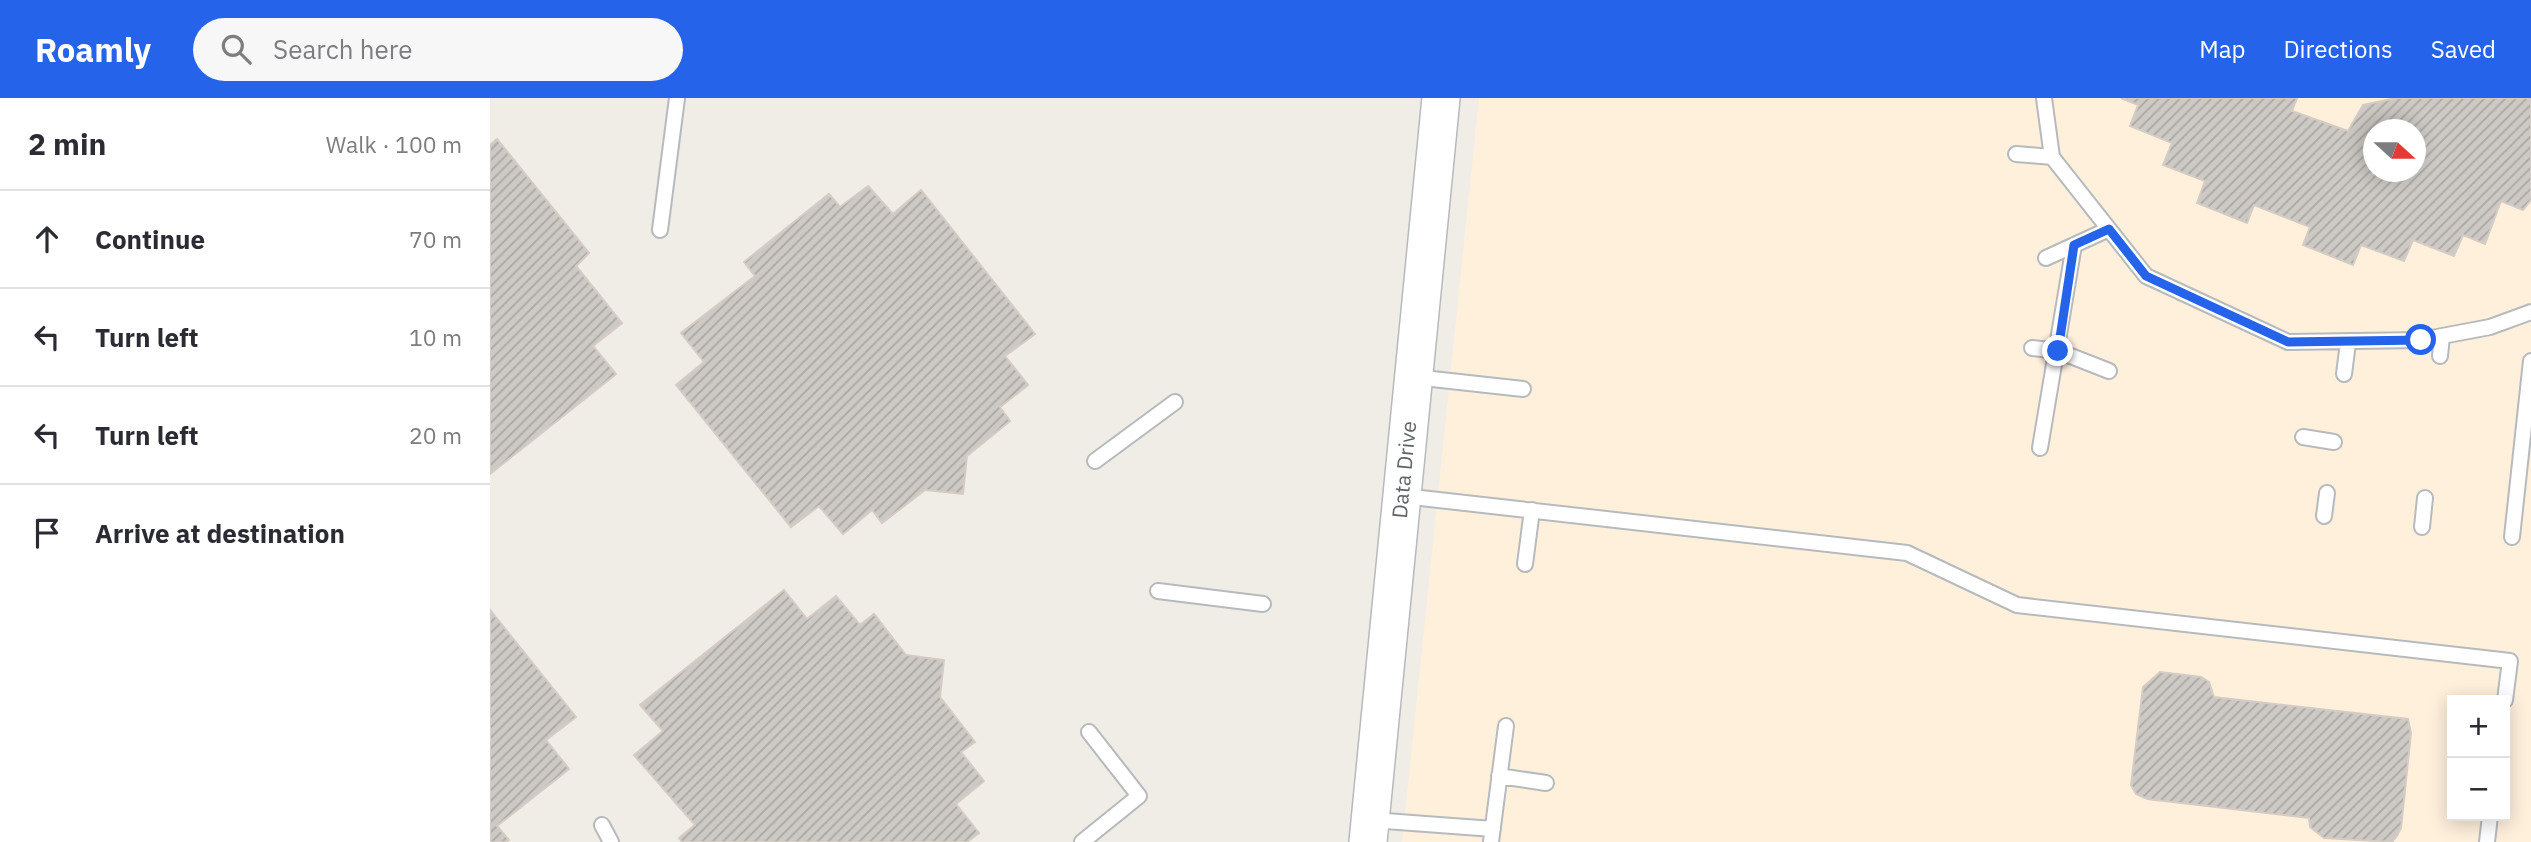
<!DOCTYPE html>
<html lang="en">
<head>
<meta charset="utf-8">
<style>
	body { margin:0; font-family:"IBM Plex Sans",sans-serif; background:#f7f7f7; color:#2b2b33 }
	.controls { position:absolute; right:21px; bottom:21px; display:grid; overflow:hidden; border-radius:0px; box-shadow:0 4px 18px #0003 }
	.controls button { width:63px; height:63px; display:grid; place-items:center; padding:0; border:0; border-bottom:2px solid #e1e1e2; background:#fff; color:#2b2b33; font:35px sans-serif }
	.compass { position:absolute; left:1873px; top:21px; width:63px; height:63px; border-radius:50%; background:#fff; box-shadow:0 4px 18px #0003; rotate:111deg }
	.stop { position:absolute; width:21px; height:21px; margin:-16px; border:5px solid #2563eb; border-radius:50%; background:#fff }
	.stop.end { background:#2563eb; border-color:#fff; box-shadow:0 2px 7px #0008 }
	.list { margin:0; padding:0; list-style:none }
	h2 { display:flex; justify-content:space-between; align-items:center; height:91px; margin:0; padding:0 28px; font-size:30px }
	h2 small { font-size:23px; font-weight:400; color:#7c7c81 }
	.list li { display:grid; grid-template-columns:46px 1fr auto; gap:21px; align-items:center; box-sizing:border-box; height:98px; padding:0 28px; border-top:2px solid #e1e1e2 }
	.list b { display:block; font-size:26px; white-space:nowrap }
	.list em { font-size:23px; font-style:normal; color:#7c7c81 }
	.icon { flex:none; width:38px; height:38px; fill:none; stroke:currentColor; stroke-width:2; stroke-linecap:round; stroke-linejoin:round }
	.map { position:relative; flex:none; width:2041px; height:744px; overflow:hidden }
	header { display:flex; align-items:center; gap:42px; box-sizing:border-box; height:98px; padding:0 35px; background:#2563eb; color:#fff }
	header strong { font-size:33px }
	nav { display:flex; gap:38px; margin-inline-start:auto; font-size:24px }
	.search { width:490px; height:63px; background:#f7f7f7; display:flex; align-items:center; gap:18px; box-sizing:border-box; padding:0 24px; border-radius:38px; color:#7c7c81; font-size:26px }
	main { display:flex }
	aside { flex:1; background:#fff }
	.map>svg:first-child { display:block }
	.commercial { fill:#fff0dc; fill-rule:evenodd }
	.building { fill:url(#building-hatch); stroke:#d5ccc4; stroke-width:2; fill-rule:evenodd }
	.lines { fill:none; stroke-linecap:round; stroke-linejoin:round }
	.service-casing { stroke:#b6babd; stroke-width:18 }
	.tertiary-casing { stroke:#b6babd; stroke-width:40 }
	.service { stroke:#fff; stroke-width:14 }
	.tertiary { stroke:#fff; stroke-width:37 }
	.route { stroke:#2563eb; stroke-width:9 }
	.labels { text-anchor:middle; stroke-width:6; stroke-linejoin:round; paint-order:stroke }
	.street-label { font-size:21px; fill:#5d6367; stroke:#fff }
</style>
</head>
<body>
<header>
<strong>Roamly</strong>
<div class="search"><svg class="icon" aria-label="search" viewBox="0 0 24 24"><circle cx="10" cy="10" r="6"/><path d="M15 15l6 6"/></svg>Search here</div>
<nav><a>Map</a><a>Directions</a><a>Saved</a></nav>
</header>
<main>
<aside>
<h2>2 min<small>Walk · 100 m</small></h2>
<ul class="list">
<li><svg class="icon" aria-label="ahead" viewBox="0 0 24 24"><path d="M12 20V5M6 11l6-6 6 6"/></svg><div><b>Continue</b></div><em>70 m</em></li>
<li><svg class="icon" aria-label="left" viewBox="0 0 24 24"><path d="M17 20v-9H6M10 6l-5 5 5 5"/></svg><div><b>Turn left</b></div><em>10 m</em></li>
<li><svg class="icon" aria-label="left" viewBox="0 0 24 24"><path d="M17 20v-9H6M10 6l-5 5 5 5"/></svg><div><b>Turn left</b></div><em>20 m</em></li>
<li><svg class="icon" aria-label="arrive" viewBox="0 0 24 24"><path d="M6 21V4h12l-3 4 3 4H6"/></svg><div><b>Arrive at destination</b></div></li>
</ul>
</aside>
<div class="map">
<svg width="2041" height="744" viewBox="0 0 2041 744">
	<defs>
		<pattern id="building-hatch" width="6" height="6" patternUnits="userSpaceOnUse" patternTransform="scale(1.75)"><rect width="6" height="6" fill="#cdc9c5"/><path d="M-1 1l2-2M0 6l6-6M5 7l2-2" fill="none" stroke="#aaa7a4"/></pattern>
	</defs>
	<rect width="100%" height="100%" fill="#f0ece6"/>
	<path class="commercial" d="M989 0H2041V744H912ZM1884 32H1926V74H1884ZM1962 602H2015V718H1962Z"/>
	<path class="building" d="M1631 0H1807L1802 13 1858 33 1873 7 1906 0H2041V102L2033 112 2011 103 1995 146 1973 137 1964 158 1923 142 1914 163 1871 147 1863 167 1813 147 1820 129 1764 107 1757 125 1707 105 1715 83 1673 67 1682 45 1640 28 1648 7ZM1884 32H1926V74H1884Z
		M7 41 99 155 86 168 132 225 103 248 126 276 0 376V47Z
		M378 88 403 116 431 92 545 236 515 258 538 287 510 309 520 323 477 358 473 396 435 392 392 425 382 412 353 436 329 408 301 429 186 287 214 264 191 235 265 178 254 164 339 96 350 109Z
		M294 492 317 521 346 498 370 527 384 516 416 557 454 562 450 599 485 644 471 654 494 683 466 706 489 735 477 744H192L189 740 205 727 144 657 173 633 150 607Z
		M0 512 86 619 56 642 79 671 7 728 19 742 16 744H0Z
		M1670 574 1711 579 1719 584 1724 599 1918 621 1921 635 1911 730 1907 738 1902 744 1834 740 1820 729 1819 720 1657 701 1646 696 1641 687 1653 589Z"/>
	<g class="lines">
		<defs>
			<path id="service" d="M1554 0 1562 59 1656 178 1798 244 1931 242 2000 229 2041 214
				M1526 56 1562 59
				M170 132 187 0
				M1556 160 1619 131
				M1542 250 1568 253 1619 273
				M1950 258 1952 238
				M1854 276 1858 245
				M924 279 1033 291
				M1813 339 1844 344
				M1550 350 1584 147
				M605 363 685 304
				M913 398 1417 455 1527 507 2020 563 2015 602
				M1834 418 1837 395
				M1932 429 1935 400
				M2022 439 2041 263
				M1035 466 1042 412
				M668 493 773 506
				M1009 678 1056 685
				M882 722 1003 731
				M112 727 121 744
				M592 744 649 698 599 634
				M1001 744 1016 628
				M1997 744 2000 718"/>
			<g id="tertiary">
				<path id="s1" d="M878 744 951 0"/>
			</g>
		</defs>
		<use href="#service" class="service-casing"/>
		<use href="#tertiary" class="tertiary-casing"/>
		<use href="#service" class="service"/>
		<use href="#tertiary" class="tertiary"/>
	</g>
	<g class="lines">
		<path class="route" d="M1568 253 1584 147 1619 131 1656 178 1798 244 1931 242"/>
	</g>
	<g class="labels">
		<g class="street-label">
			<text dy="7" stroke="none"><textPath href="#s1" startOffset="374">Data Drive</textPath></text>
		</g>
	</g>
</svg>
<div class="controls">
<button>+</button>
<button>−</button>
</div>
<svg class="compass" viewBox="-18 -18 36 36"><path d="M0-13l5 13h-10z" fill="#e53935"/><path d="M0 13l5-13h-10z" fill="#7c7c81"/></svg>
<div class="stop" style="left:1931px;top:242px"></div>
<div class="stop end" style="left:1568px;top:253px"></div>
</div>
</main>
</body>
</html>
